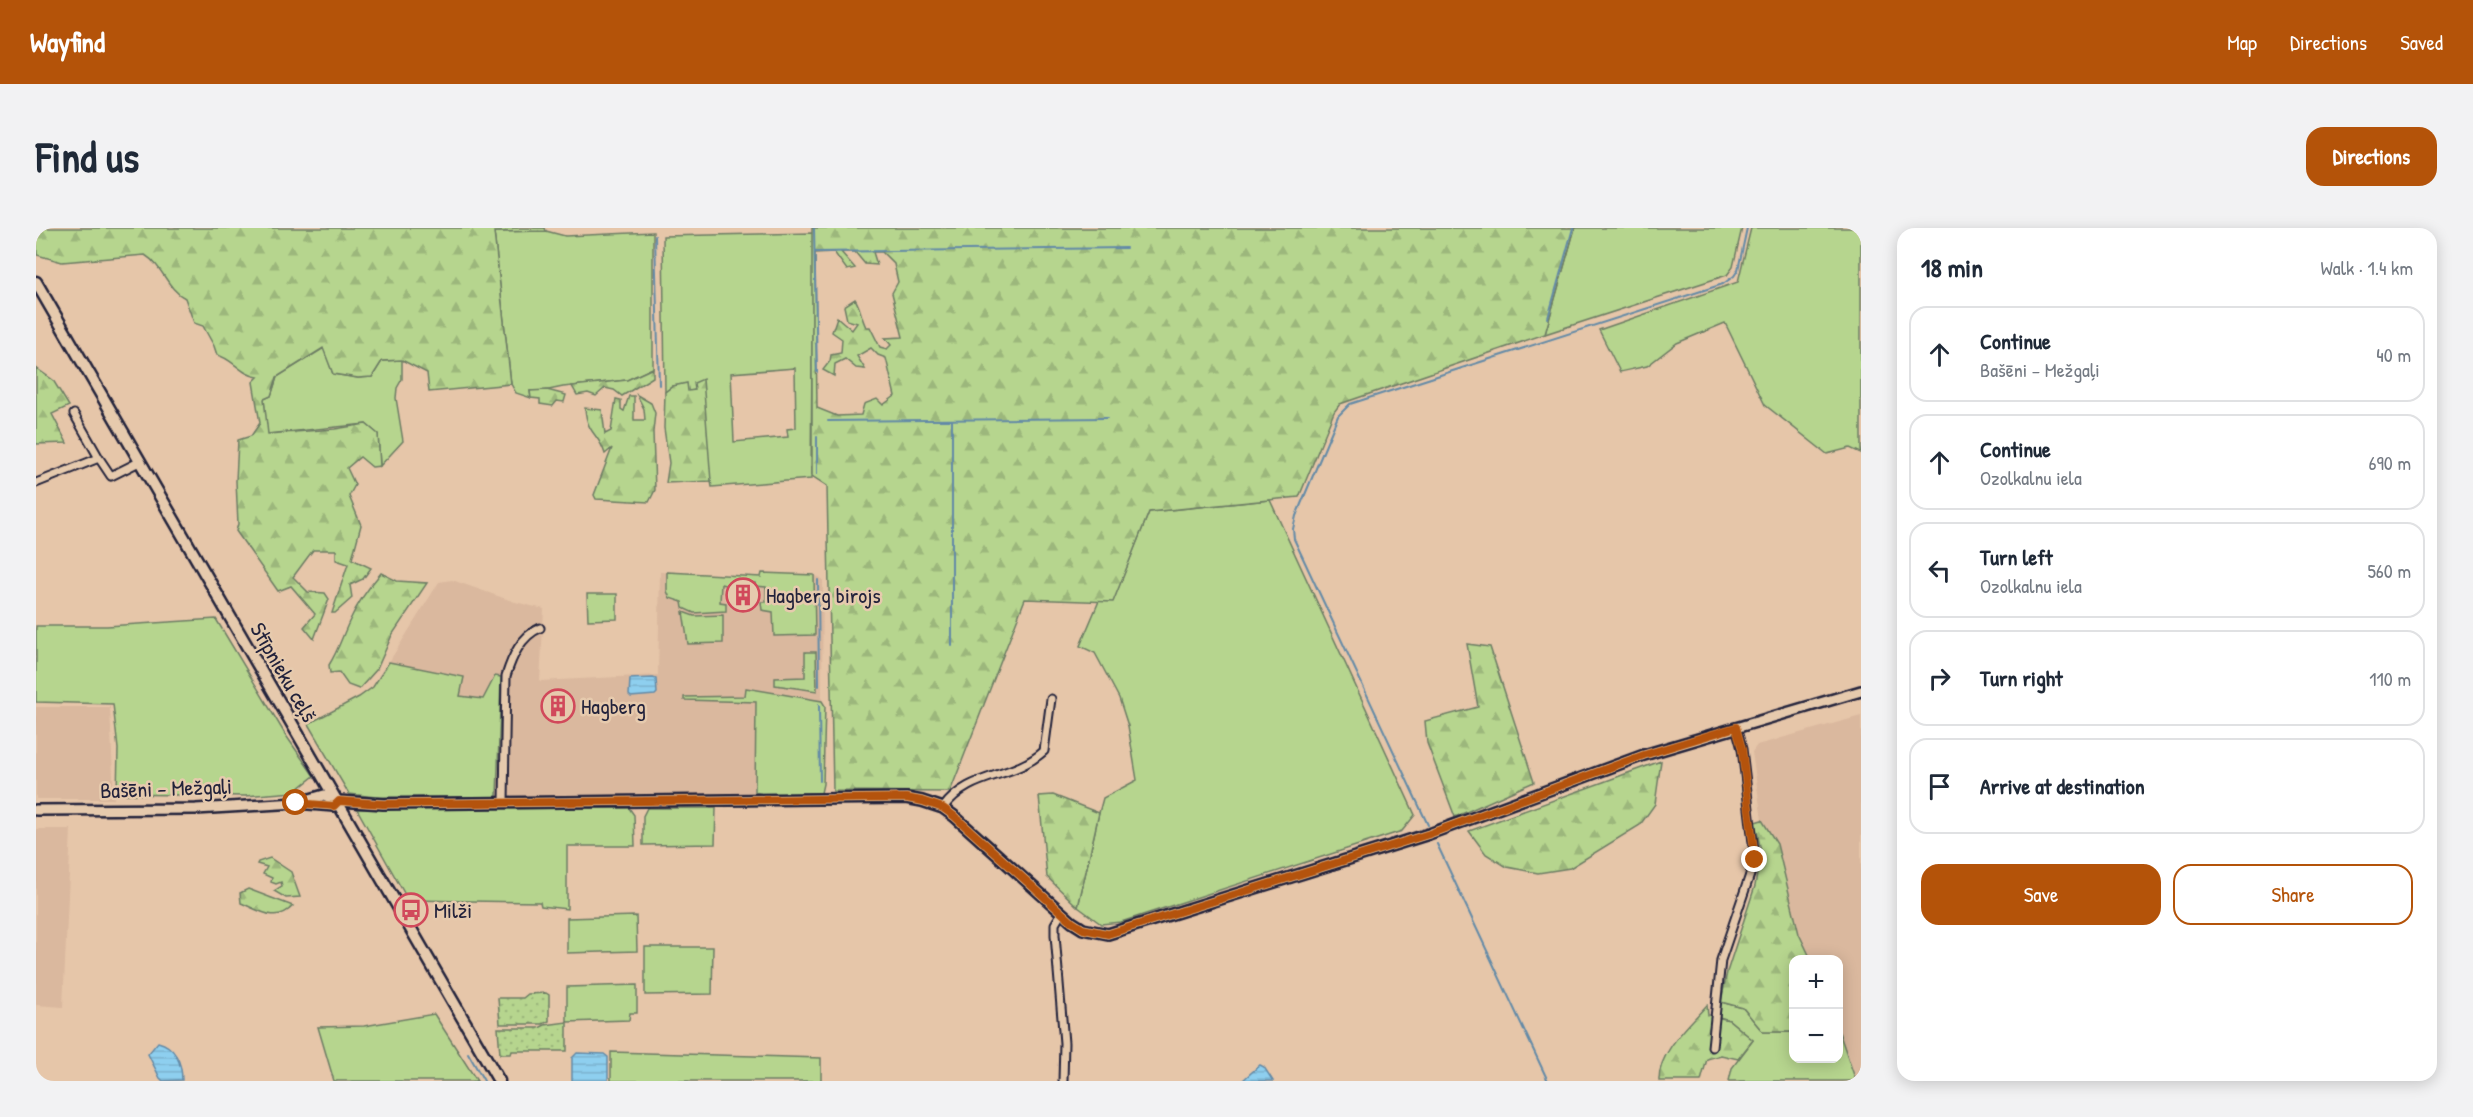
<!DOCTYPE html>
<html lang="en">
<head>
<meta charset="utf-8">
<style>
	body { margin:0; font-family:"Patrick Hand",sans-serif; background:#f2f2f3; color:#1f2937 }
	.controls { position:absolute; right:18px; bottom:18px; display:grid; overflow:hidden; border-radius:12px; box-shadow:0 3px 15px #0003 }
	.controls button { width:54px; height:54px; display:grid; place-items:center; padding:0; border:0; border-bottom:2px solid #e0e1e3; background:#fff; color:#1f2937; font:30px sans-serif }
	.stop { position:absolute; width:18px; height:18px; margin:-14px; border:4px solid #b45309; border-radius:50%; background:#fff }
	.stop.end { background:#b45309; border-color:#fff; box-shadow:0 2px 6px #0008 }
	.list { margin:0; padding:0; list-style:none }
	h2 { display:flex; justify-content:space-between; align-items:center; height:78px; margin:0; padding:0 24px; font-size:26px }
	h2 small { font-size:20px; font-weight:400; color:#747a83 }
	.list li { display:grid; grid-template-columns:39px 1fr auto; gap:18px; align-items:center; box-sizing:border-box; height:96px; margin:0 12px 12px; padding:0 12px; border:2px solid #e0e1e3; border-radius:18px }
	.list b { display:block; font-size:22px; white-space:nowrap }
	.list p { margin:0; font-size:20px; white-space:nowrap; color:#747a83 }
	.list em { font-size:20px; font-style:normal; color:#747a83 }
	.actions { display:flex; gap:12px; padding:18px 24px }
	.actions a { flex:1; padding:14px 0; border:2px solid #b45309; border-radius:18px; text-align:center; font-size:21px; color:#b45309 }
	.actions .main { background:#b45309; color:#fff }
	.icon { flex:none; width:33px; height:33px; fill:none; stroke:currentColor; stroke-width:2; stroke-linecap:round; stroke-linejoin:round }
	.map { position:relative; flex:none; width:1825px; height:853px; overflow:hidden; border-radius:18px }
	header { display:flex; align-items:center; gap:36px; box-sizing:border-box; height:84px; padding:0 30px; background:#b45309; color:#fff }
	header strong { font-size:28px }
	nav { display:flex; gap:33px; margin-inline-start:auto; font-size:21px }
	.intro { display:flex; align-items:center; justify-content:space-between; box-sizing:border-box; height:144px; padding:0 36px }
	h1 { margin:0; font-size:42px }
	.button { padding:15px 27px; border-radius:18px; background:#b45309; color:#fff; font-size:21px; font-weight:700 }
	main { display:flex; gap:36px; padding:0 36px }
	aside { flex:1; background:#fff; border-radius:18px; box-shadow:0 3px 15px #0003 }
	.map>svg:first-child { display:block }
	.built { fill:#dab89e }
	.green { fill:#b6d58e; stroke:#6c7c64; stroke-width:1.5; fill-rule:evenodd }
	.forest { fill:url(#forest-firs); stroke:#6c7c64; stroke-width:1.5; fill-rule:evenodd }
	.garden { fill:url(#garden-dots); stroke:#6c7c64; stroke-width:1.5 }
	.water { fill:url(#water-rules); stroke:#638aa7; stroke-width:1.5 }
	.lines { fill:none; stroke-linecap:round; stroke-linejoin:round }
	.stream { stroke:#638aa7; stroke-width:2 }
	.minor-casing { stroke:#22223b; stroke-width:11 }
	.tertiary-casing { stroke:#22223b; stroke-width:14 }
	.secondary-casing { stroke:#22223b; stroke-width:15 }
	.minor { stroke:#e6caad; stroke-width:7 }
	.tertiary { stroke:#e6caad; stroke-width:9 }
	.secondary { stroke:#e6caad; stroke-width:10 }
	.route { stroke:#b45309; stroke-width:8 }
	.labels { text-anchor:middle; stroke-width:5; stroke-linejoin:round; paint-order:stroke }
	.poi-label { font-size:22px; fill:#22223b; stroke:#e6caad; text-anchor:start }
	.street-label { font-size:22px; fill:#22223b; stroke:#e6caad }
</style>
</head>
<body>
<header>
<strong>Wayfind</strong>
<nav><a>Map</a><a>Directions</a><a>Saved</a></nav>
</header>
<div class="intro"><h1>Find us</h1><a class="button">Directions</a></div>
<main>
<div class="map">
<svg width="1825" height="853" viewBox="0 0 1825 853">
	<defs>
		<pattern id="forest-firs" width="22" height="20" patternUnits="userSpaceOnUse" patternTransform="scale(1.5)"><rect width="22" height="20" fill="#b6d58e"/><path d="M5 1l3.5 6h-7zM16 11l3.5 6h-7z" fill="#9cb77b"/></pattern>
		<pattern id="garden-dots" width="8" height="8" patternUnits="userSpaceOnUse" patternTransform="scale(1.5)"><rect width="8" height="8" fill="#b6d58e"/><path d="M2 2h.1M6 6h.1" fill="none" stroke="#9cb77b" stroke-width="1.8" stroke-linecap="round"/></pattern>
		<pattern id="water-rules" width="6" height="5" patternUnits="userSpaceOnUse" patternTransform="scale(1.5)"><rect width="6" height="5" fill="#8ecfef"/><path d="M0 2.5h6" fill="none" stroke="#7ab1ce"/></pattern>
	</defs>
	<rect width="100%" height="100%" fill="#e6c6a9"/>
	<filter id="ink" filterUnits="userSpaceOnUse"><feTurbulence type="fractalNoise" baseFrequency=".0167" numOctaves="2"/><feDisplacementMap in="SourceGraphic" scale="12" xChannelSelector="R" yChannelSelector="G"/><feConvolveMatrix kernelMatrix="1 2 1 2 8 2 1 2 1" color-interpolation-filters="sRGB"/></filter>
	<g filter="url(#ink)">
		<path class="built" d="M624 344 725 349 726 345 778 347 785 350 787 353 785 564 461 569 465 449 459 448 447 471 424 468 428 449 353 434 403 354 416 352 479 374 508 381 504 453 622 447Z
			M0 479H74L78 571H0Z
			M1825 488V853H1820L1803 804 1802 732 1775 731 1763 706 1741 616 1726 592 1716 524 1721 517Z
			M0 601H35L27 779 0 777Z"/>
		<path class="green" d="M1539 0H1706L1697 39 1691 47 1509 106Z
			M1715 0H1825V225L1814 220 1791 226 1729 177 1689 95 1641 115 1611 138 1584 144 1563 102 1702 54Z
			M510 3 529 8 617 4V140L591 152 527 159 508 163H494L495 170 480 165 475 156 458 4Z
			M777 5 775 251 676 259 659 162 652 164 651 156 637 158 629 164 627 8ZM759 140 760 200 751 201 752 209 698 214 695 145Z
			M288 120 297 146 322 150 336 149 346 133 366 132V151L361 160 360 170 367 213 344 238 342 206 330 196 231 206 228 171 235 168 241 149Z
			M1234 272 1379 587 1366 603 1085 694 1065 696 1042 679 1063 585 1067 570 1101 552 1092 498 1083 470 1059 425 1044 418 1063 373H1077L1113 284Z
			M631 344 725 349 726 345 778 347 779 407 738 408 737 384 726 382 725 374H730V359L719 358V355H711L710 359H704V355H696V359L685 356 684 374 690 375V383L658 385 647 380 646 374 634 370 631 363Z
			M551 366H581V391L552 392Z
			M647 384 658 388 687 387V415L652 416Z
			M180 391 249 506 278 548 258 564 209 568 81 566 82 521 77 476 0 474V398H71Z
			M769 424H780L781 463 739 457V450L769 449Z
			M353 434 428 449 424 468 447 471 459 448 465 449 461 569H340L313 566 272 496 323 469 337 459Z
			M710 460 786 473 789 478 787 556 785 565 726 566 719 564 720 474 648 472V469L709 468Z
			M593 580 598 587 599 618H531V681L505 678 504 674 372 672 321 581Z
			M611 580H680L679 616 607 617V588Z
			M600 688 601 723 531 725V690Z
			M609 719H677L676 766 609 767Z
			M601 757V785H594L593 792 531 794V759Z
			M1685 774 1707 780 1727 804H1757L1758 830H1802L1803 804 1820 853H1693L1696 840 1717 812 1693 792 1683 789Z
			M398 786 441 853H298L282 799 328 798Z
			M575 824 785 830V853H575Z"/>
		<path class="forest" d="M0 0H509L510 3 458 4 475 156 393 164 391 145 366 132 346 133 336 149 322 150 297 146 287 120 241 149 235 168 228 171 232 206 299 201 330 196 342 206 344 238 336 239 324 229 311 240 319 257 313 268 325 297 316 331 335 340 327 351 314 357 316 370 299 385H296L312 336 300 332V322H277L257 349 272 364 289 365 293 371 278 411 268 399 279 386 255 358 242 363 200 303 202 296 200 253 202 212 215 208 224 195 217 154 222 149C205 147 196 130 181 127L178 118 167 98 158 95 149 70C131 61 127 38 109 27L26 34 1 27Z
			M776 0H1539L1509 106 1304 176 1298 184 1263 269 1113 284 1077 374 989 371 914 564 797 563 791 258 776 248ZM798 24 811 42 819 40 805 24H819L829 36 841 37 837 24H846L858 36 862 54 856 65 867 109 849 110 855 117 851 121 844 119 834 99H830C825 90 825 80 819 71L808 78 811 92 821 95 816 102 801 89 796 104 806 111 805 125 795 127 794 133 787 142 798 148 799 136 809 131 820 140 829 141 821 128 835 120 842 127 850 130 859 168 847 177 841 171 828 176 825 187 801 188 781 180 779 25Z
			M0 140 17 152 33 178 16 186 31 215 0 216Z
			M617 140V149L586 168 578 162 569 160 560 168 552 165 541 167 536 158 591 152Z
			M667 151 675 253 630 255 633 235 628 200 629 164 637 158 651 155 652 163 659 162 658 155Z
			M511 162 530 167 528 174 521 173 517 178 504 176V171L495 170 494 163Z
			M601 167 615 175 619 185 617 204 619 262 613 274 560 271 558 267 576 220 569 226C563 205 551 207 549 180L566 182 569 206 575 203 580 171 585 172V181L588 183 593 168H598V192H609L608 181Z
			M345 345 361 353 391 355 356 407 341 441 323 461 312 457 303 444 294 445 293 437C302 423 306 409 313 394 321 376 332 360 345 345Z
			M1431 416 1454 419 1498 554 1419 589 1391 515 1389 493 1442 479Z
			M1625 533 1619 576 1604 597 1534 640 1502 645 1471 639 1450 626 1433 603Z
			M1017 567 1063 585 1042 679 1011 649 1003 568Z
			M1726 592 1741 616 1763 706 1775 731 1758 732 1757 804H1727L1707 780 1685 774 1691 744 1719 658 1725 623 1719 594Z
			M234 630 255 644 264 669 250 670 238 663 246 658 245 654 240 656 235 654 236 650 227 646 231 639 221 636 222 634Z
			M212 661 257 678C240 696 223 682 205 675L204 665Z
			M1671 777 1672 787 1693 792 1717 812 1702 831 1685 827 1671 831 1665 853H1623C1622 824 1653 797 1671 777Z"/>
		<path class="garden" d="M510 765 513 767V793L507 796H464L462 770H487L492 766Z
			M531 794V823H476L475 826H464L462 800H503L509 797Z"/>
		<path class="water" d="M617 450 620 451 621 465 619 467 595 469 593 467 594 451Z
			M122 814C139 818 146 835 146 852L127 853 124 850 112 826Z
			M541 825 568 826 572 829V853H536V830Z
			M1224 837 1228 839 1237 853H1206Z"/>
		<g class="lines">
			<path class="stream" d="M778 0 781 144
				M619 8 623 157
				M779 24 1090 20
				M1512 90 1537 0
				M916 192V418
				M792 193 1071 190
				M781 246V209
				M782 352 783 458
				M783 477 784 553
				M1392 597 1258 311 1257 301 1260 288 1302 188 1314 176 1687 56 1698 48 1702 42 1711 0
				M1401 616 1512 853
				M432 825 448 853"/>
			<defs>
				<path id="minor" d="M63 230 75 248 103 234
					M0 255 63 230 38 186
					M468 574 470 448C476 429 485 408 504 400
					M907 580C934 543 976 552 1008 523L1015 471
					M1025 686 1019 696V707L1028 815 1027 853
					M1676 819 1685 732 1719 632 1706 521 1700 499"/>
				<path id="tertiary" d="M260 575 288 567 303 573 347 576 870 570 886 573 907 580 918 588 1036 694 1047 701 1072 706 1393 606 1608 527 1825 463
					M0 582 160 581 260 575 298 578 303 573"/>
				<path id="secondary" d="M0 54 463 853"/>
			</defs>
			<use href="#minor" class="minor-casing"/>
			<use href="#tertiary" class="tertiary-casing"/>
			<use href="#secondary" class="secondary-casing"/>
			<use href="#minor" class="minor"/>
			<use href="#tertiary" class="tertiary"/>
			<use href="#secondary" class="secondary"/>
		</g>
	</g>
	<g class="lines" filter="url(#ink)">
		<path class="route" d="M260 575 298 578 303 573 347 576 870 570 886 573 907 580 918 588 1036 694 1047 701 1072 706 1393 606 1608 527 1700 499 1706 521 1719 632"/>
	</g>
	<defs>
		<symbol id="building-ring" viewBox="-11 -11 22 22"><circle r="9.5" fill="#e6caad" stroke="#d1495b" stroke-width="1.5"/><path d="M-4-6H4V6H1V3H-1V6H-4ZM-2.5-4.3h1.7v1.8h-1.7ZM.8-4.3h1.7v1.8H.8ZM-2.5-1h1.7V.8h-1.7ZM.8-1h1.7V.8H.8Z" fill="#d1495b"/></symbol>
		<symbol id="bus-ring" viewBox="-11 -11 22 22"><circle r="9.5" fill="#e6caad" stroke="#d1495b" stroke-width="1.5"/><path d="M-5-6H5V4H4V6H2V4H-2V6H-4V4H-5ZM-3.5-4V0h7V-4ZM-3.5 1.2v1.5H-2V1.2ZM2 1.2v1.5H3.5V1.2Z" fill="#d1495b"/></symbol>
	</defs>
	<g fill-rule="evenodd">
		<use href="#building-ring" x="688" y="348" width="38" height="38"/>
		<use href="#building-ring" x="503" y="459" width="38" height="38"/>
		<use href="#bus-ring" x="356" y="663" width="38" height="38"/>
	</g>
	<g class="labels">
		<g class="poi-label">
			<text x="730" y="375">Hagberg birojs</text>
			<text x="545" y="486">Hagberg</text>
			<text x="398" y="690">Milži</text>
		</g>
		<g class="street-label">
			<text transform="translate(248 444) rotate(60)" y="8">Stīpnieku ceļš</text>
			<text transform="translate(130 560) rotate(-2)" y="8">Bašēni – Mežgaļi</text>
		</g>
	</g>
</svg>
<div class="controls">
<button>+</button>
<button>−</button>
</div>
<div class="stop" style="left:260px;top:575px"></div>
<div class="stop end" style="left:1719px;top:632px"></div>
</div>
<aside>
<h2>18 min<small>Walk · 1.4 km</small></h2>
<ul class="list">
<li><svg class="icon" aria-label="ahead" viewBox="0 0 24 24"><path d="M12 20V5M6 11l6-6 6 6"/></svg><div><b>Continue</b><p>Bašēni – Mežgaļi</p></div><em>40 m</em></li>
<li><svg class="icon" aria-label="ahead" viewBox="0 0 24 24"><path d="M12 20V5M6 11l6-6 6 6"/></svg><div><b>Continue</b><p>Ozolkalnu iela</p></div><em>690 m</em></li>
<li><svg class="icon" aria-label="left" viewBox="0 0 24 24"><path d="M17 20v-9H6M10 6l-5 5 5 5"/></svg><div><b>Turn left</b><p>Ozolkalnu iela</p></div><em>560 m</em></li>
<li><svg class="icon" aria-label="right" viewBox="0 0 24 24"><path d="M7 20v-9h11M14 6l5 5-5 5"/></svg><div><b>Turn right</b></div><em>110 m</em></li>
<li><svg class="icon" aria-label="arrive" viewBox="0 0 24 24"><path d="M6 21V4h12l-3 4 3 4H6"/></svg><div><b>Arrive at destination</b></div></li>
</ul>
<div class="actions"><a class="main">Save</a><a>Share</a></div>
</aside>
</main>
</body>
</html>
